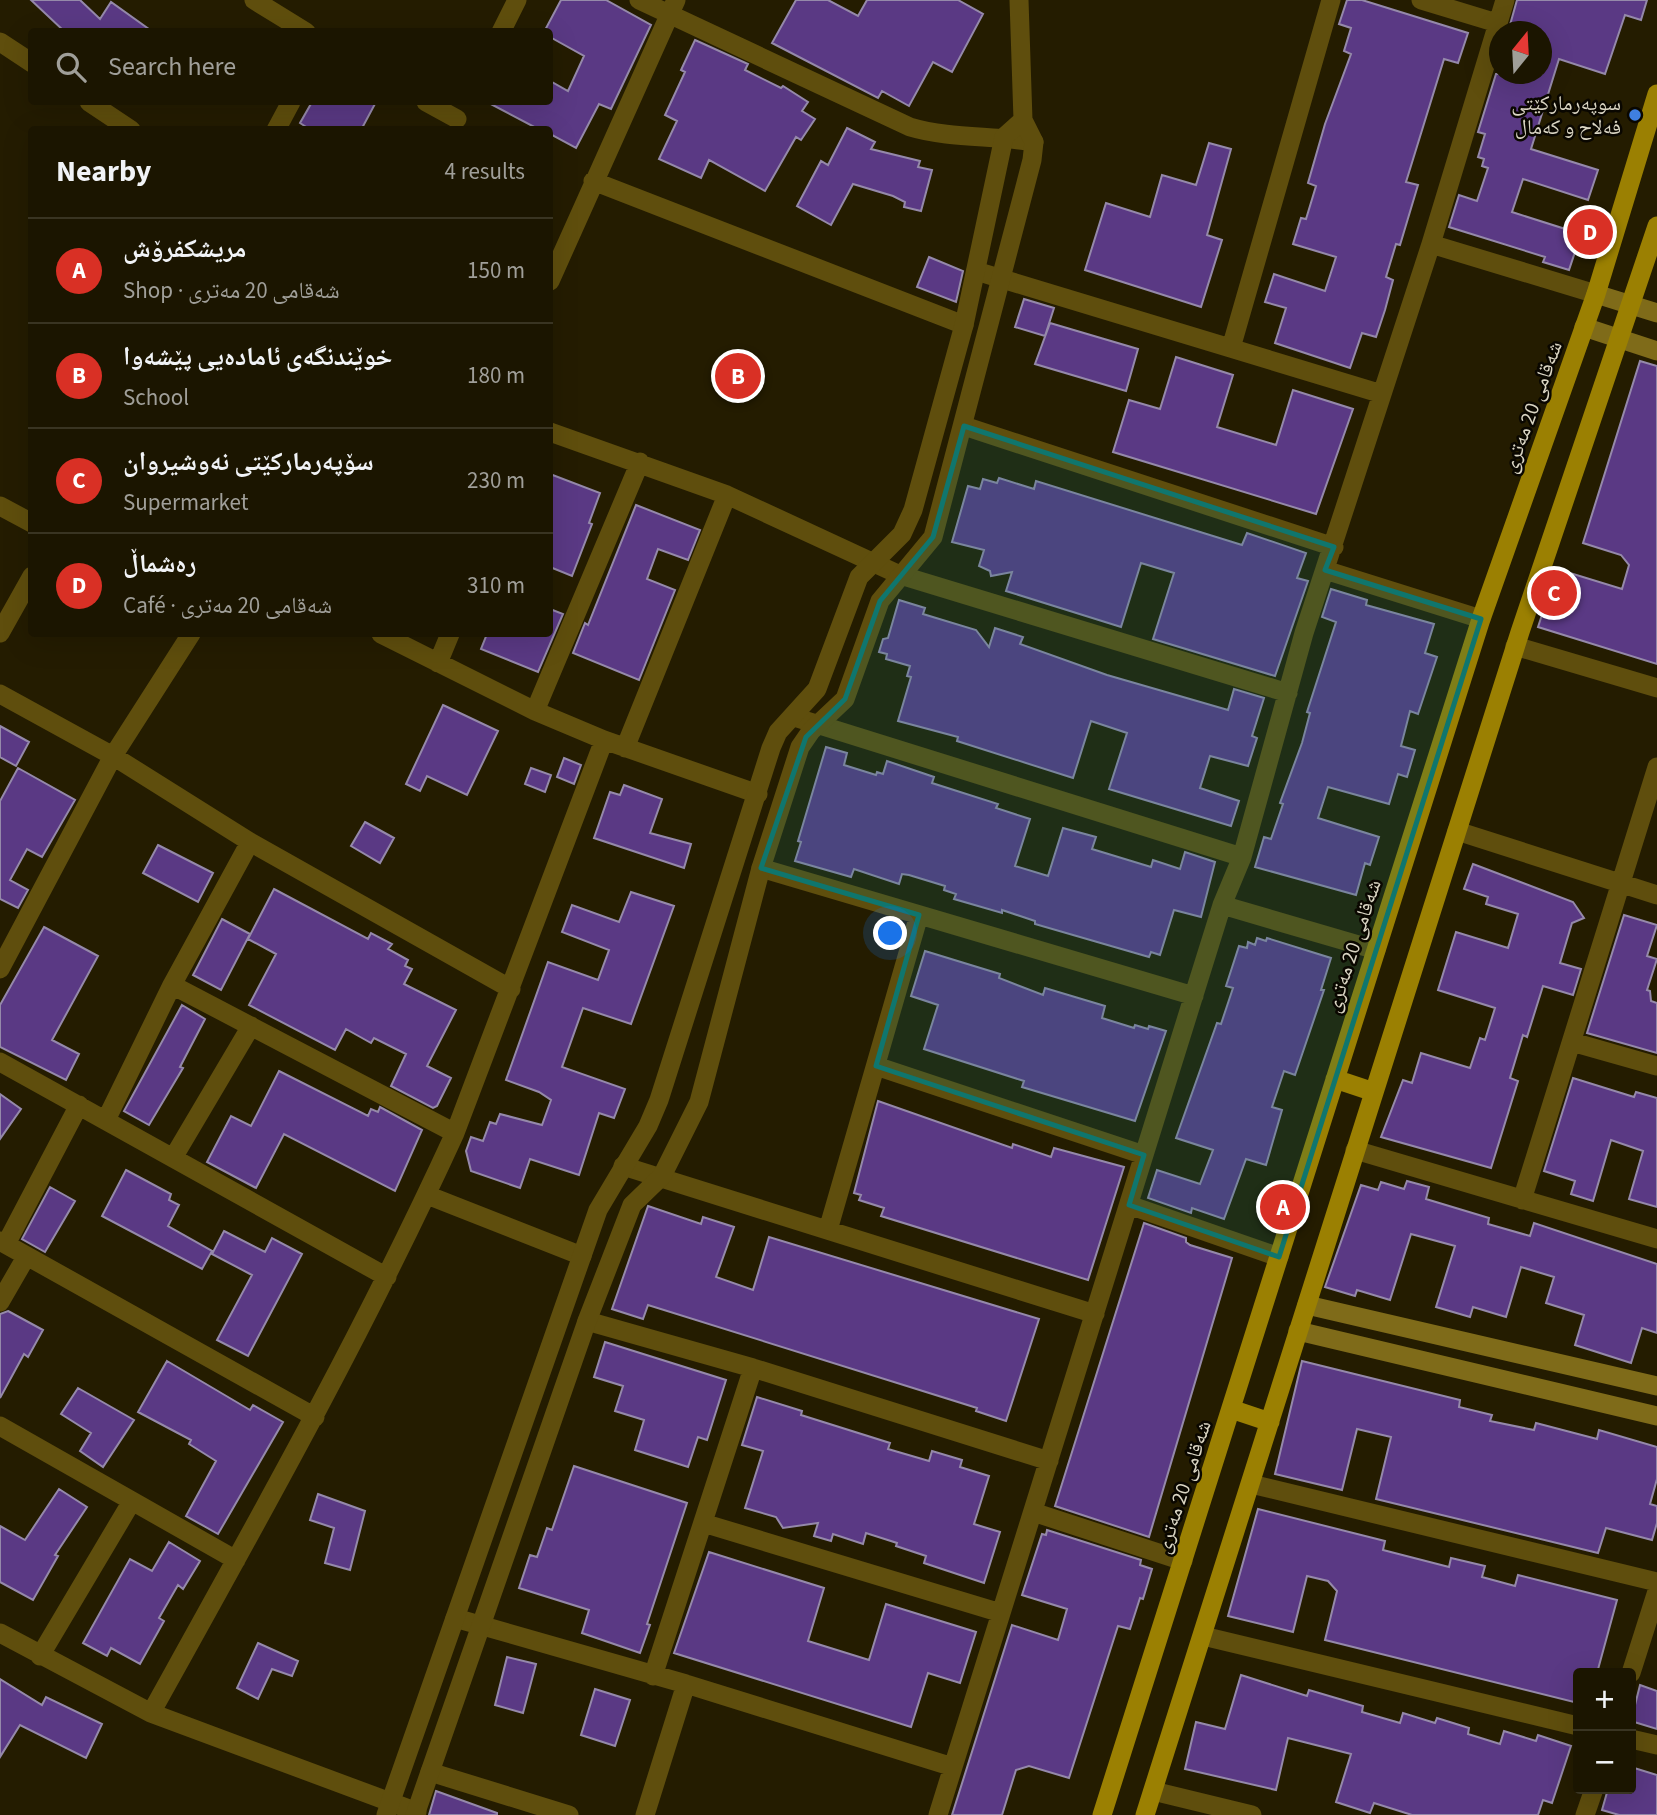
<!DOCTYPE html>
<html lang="en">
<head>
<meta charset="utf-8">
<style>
	body { margin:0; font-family:"Source Sans 3","Noto Naskh Arabic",sans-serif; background:#241e0a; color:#f1f3f6 }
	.controls { position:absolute; right:21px; bottom:21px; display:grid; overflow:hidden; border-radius:7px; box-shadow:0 7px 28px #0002 }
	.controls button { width:63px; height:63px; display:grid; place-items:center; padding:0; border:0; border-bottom:2px solid #393422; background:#1b1500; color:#f1f3f6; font:35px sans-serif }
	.compass { position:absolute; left:1489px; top:21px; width:63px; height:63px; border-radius:50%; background:#1b1500; box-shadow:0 7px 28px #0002; rotate:18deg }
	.you { position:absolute; left:891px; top:934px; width:24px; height:24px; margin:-18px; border:5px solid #fff; border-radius:50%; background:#1a73e8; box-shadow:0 0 0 10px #1a73e833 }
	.badge { display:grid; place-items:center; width:46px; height:46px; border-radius:50%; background:#d93025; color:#fff; font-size:23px; font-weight:700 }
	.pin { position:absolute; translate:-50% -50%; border:4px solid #fff; box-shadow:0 2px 7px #0006 }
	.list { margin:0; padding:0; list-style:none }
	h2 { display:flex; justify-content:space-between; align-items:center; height:91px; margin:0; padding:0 28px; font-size:30px }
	h2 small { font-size:23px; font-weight:400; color:#a09f99 }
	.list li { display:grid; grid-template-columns:46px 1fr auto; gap:21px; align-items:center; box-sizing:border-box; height:105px; padding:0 28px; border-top:2px solid #393422 }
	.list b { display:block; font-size:26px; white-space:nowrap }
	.list p { margin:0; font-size:23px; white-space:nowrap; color:#a09f99 }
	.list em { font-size:23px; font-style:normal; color:#a09f99 }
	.icon { flex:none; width:38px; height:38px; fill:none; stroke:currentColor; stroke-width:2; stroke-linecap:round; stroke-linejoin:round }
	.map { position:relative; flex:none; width:1657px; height:1815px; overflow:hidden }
	.search { position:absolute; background:#1b1500; box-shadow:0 7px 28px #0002; left:28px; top:28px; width:525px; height:77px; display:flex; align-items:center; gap:18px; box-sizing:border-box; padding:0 24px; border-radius:7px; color:#a09f99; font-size:26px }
	.panel { position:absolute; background:#1b1500; box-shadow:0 7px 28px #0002; left:28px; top:126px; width:525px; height:511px; border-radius:7px }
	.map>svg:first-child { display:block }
	.building { fill:#5a3984; stroke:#9589aa; stroke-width:2 }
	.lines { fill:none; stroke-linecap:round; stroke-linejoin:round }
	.minor { stroke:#5f4e0d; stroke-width:19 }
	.tertiary { stroke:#5f4e0d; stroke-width:19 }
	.secondary { stroke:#7f6b19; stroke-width:19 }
	.primary { stroke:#9b8002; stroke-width:19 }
	.marked { fill:#0f766e; fill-opacity:0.2; stroke:#0f766e; stroke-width:5; stroke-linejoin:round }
	.shop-dot { fill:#3f7fe0; stroke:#0a0700; stroke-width:2.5 }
	.labels { text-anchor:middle; stroke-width:5; stroke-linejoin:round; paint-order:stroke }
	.poi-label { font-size:21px; fill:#dad5c3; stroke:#0a0700; text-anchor:end }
	.street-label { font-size:21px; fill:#dad5c3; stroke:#0a0700 }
</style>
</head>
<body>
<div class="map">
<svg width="1657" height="1815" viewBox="0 0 1657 1815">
	<rect width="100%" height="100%" fill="#241c00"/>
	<path class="building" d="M31 0H80L100 19 111 2 153 32H65Z
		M561 0H606L651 25 611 109 599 104 576 148 550 134V130H540L487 102H550V81L568 91 584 56 550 37V32H544Z
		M796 0H828L858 16 867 0H958L983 14 952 72 933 62 909 106 882 91 878 98 772 43Z
		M1347 0H1362L1468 33 1458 63 1444 59 1406 182 1418 185 1400 245 1396 244 1386 277 1393 280 1385 310 1376 337 1362 333 1350 368 1275 343 1286 308 1265 302 1274 274 1325 291 1336 257 1293 244 1301 218 1306 219 1316 186 1308 183 1325 124 1351 54 1344 51 1351 28 1339 24Z
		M1517 0H1647L1641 20 1625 15 1605 74 1559 59 1531 149 1598 170 1588 200 1523 179 1512 212 1581 234 1569 270 1543 262 1545 257 1449 227 1459 195 1477 201 1488 168 1482 166 1484 159 1478 157 1485 134 1478 132 1496 74H1542V32H1508Z
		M695 40 748 64 745 70 781 88 783 86 808 102 802 111 815 119 801 140 796 137 765 191 709 160 701 178 659 159 677 121 665 115 685 72 681 70Z
		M312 102H376L361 130H311L300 123Z
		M847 128 875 142 871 149 920 161 918 167 932 170 921 211 904 207 905 202 893 196 853 184 831 225 797 206 821 161 828 165Z
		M1209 143 1231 149 1207 235 1222 240 1201 307 1085 270 1106 203 1150 217 1162 175 1196 185Z
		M929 257 963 271 956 302 917 287Z
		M1024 299 1054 308 1045 336 1015 327Z
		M1050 323 1138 349 1126 391 1035 364Z
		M1176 357 1233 375 1217 427 1276 445 1293 390 1353 409 1316 514 1113 452 1129 400 1160 409Z
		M1640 361 1657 366V664L1538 627 1557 569 1622 589 1629 565 1621 555 1583 543Z
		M550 474 600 493 589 523 592 524 572 576 550 567Z
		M999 478 1034 489 1036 481 1242 545 1247 533 1306 553 1297 578 1308 581 1275 676 1153 639 1174 573 1141 563 1121 627 1006 591 1012 572 991 576 990 571 979 566 984 550 952 542 968 486 980 489 983 479 997 483Z
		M636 505 700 530 688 560 658 549 647 579 675 590 639 680 573 653 585 623 588 625Z
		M1331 589 1367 600 1366 605 1434 624 1425 653 1437 657 1418 714 1410 711 1401 746 1415 750 1407 777 1398 774 1389 804 1328 787 1318 818 1379 837 1370 865 1365 863 1356 895 1255 867 1264 837 1271 839 1283 804 1280 803 1302 743 1310 713 1307 712 1336 622 1322 617Z
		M899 600 925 608 923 614 976 630 989 647 995 628 1023 637 1020 644 1107 675 1228 710 1234 689 1264 698 1252 736 1257 738 1248 766 1210 756 1200 788 1239 801 1231 826 1109 789 1127 733 1091 721 1073 778 957 741 958 737 898 721 911 677 907 676 910 666 886 659 887 654 879 652 883 639 888 638Z
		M550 609 563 614 538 672 481 649 487 634H550Z
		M443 705 498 731 467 795 427 776 420 791 406 784Z
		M0 726 29 742 16 766 0 757Z
		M826 747 847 753 844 765 876 775 877 772 883 774 887 761 934 777 932 783 998 804 996 808 1030 819 1015 866 1048 876 1063 828 1096 837 1092 849 1151 867 1153 860 1180 869 1185 852 1215 862 1201 917 1174 910 1160 955 1151 952 1149 957 1035 924V921L1002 910V913L954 899 956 894 944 890 945 886 909 875 902 874 899 884 854 869 851 877 795 861 801 842 798 841Z
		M564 758 581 765 574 784 557 777Z
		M18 768 75 800 42 857 27 849 10 880 28 890 18 908 0 899V801Z
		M531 768 551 775 545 792 525 784Z
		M624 785 662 799 650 833 691 844 684 868 594 838 610 792 620 795Z
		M365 822 394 838 380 863 351 846Z
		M158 845 213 873 198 902 143 873Z
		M1473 864 1573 902 1584 918 1572 923 1560 963 1581 969 1573 995 1543 986 1527 1037 1523 1035 1510 1078 1518 1081 1491 1168 1381 1137 1403 1080 1412 1083 1421 1053 1470 1068 1480 1038 1485 1040 1495 1008 1438 990 1456 932 1508 948 1518 914 1486 904 1488 897 1464 889Z
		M274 889 368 939 371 933 392 944 388 949 408 960 405 966 412 969 404 984 456 1010 427 1066 451 1078 437 1106 433 1108 391 1086 406 1054 374 1038 371 1043 346 1029 335 1050 249 1005 276 954 248 939Z
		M631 892 674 906 631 1024 583 1008 562 1067 625 1089 614 1118 599 1113 579 1175 530 1159 520 1188 471 1171 466 1151 471 1137 483 1141 490 1122 496 1124 500 1114 542 1125 551 1100 539 1092 506 1080 548 962 598 980 609 950 562 932 572 905 619 922Z
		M1624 915 1657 925 1647 956 1657 959 1647 990 1650 991 1651 1001 1657 1003V1053L1587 1033Z
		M222 919 250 934 221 990 193 975Z
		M44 927 98 956 52 1040 79 1054 66 1080 0 1047V1005Z
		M1257 938 1266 941 1267 938 1331 958 1321 990H1324L1295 1075 1284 1071 1272 1107 1282 1110 1266 1165 1246 1159 1224 1219 1192 1208 1191 1213 1148 1198 1157 1170 1200 1184 1213 1150 1176 1138 1217 1023 1221 1024 1233 988 1226 986 1239 946 1247 948 1248 942 1255 945Z
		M925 951 1000 974 999 978 1043 995 1045 988 1105 1006 1102 1018 1134 1028 1135 1025 1148 1029 1149 1026 1166 1031 1135 1121 1022 1087 1024 1081 924 1049 938 1005 911 996Z
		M182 1005 205 1019 180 1067 183 1068 149 1125 124 1111Z
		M279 1071 368 1116 371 1109 378 1112 380 1107 422 1130 395 1191 284 1134 256 1188 207 1162 231 1116 251 1126Z
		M1573 1078 1634 1097 1636 1092 1657 1098V1207L1629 1199 1643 1151 1611 1140 1593 1201 1571 1194 1575 1181 1544 1171Z
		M0 1094 21 1109 0 1139Z
		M878 1101 1012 1148 1013 1144 1051 1157 1054 1148 1124 1167 1088 1280 881 1216 884 1208 859 1200 861 1195 854 1193Z
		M126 1170 171 1194 169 1200 179 1205 168 1226 212 1251 202 1269 102 1216Z
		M1407 1181 1429 1187 1426 1199 1489 1218 1488 1224 1530 1236 1534 1223 1657 1264V1333L1642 1328 1631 1363 1575 1345 1584 1315 1546 1303 1554 1277 1521 1267 1506 1317 1473 1307 1470 1317 1436 1307 1455 1246 1411 1234 1390 1300 1357 1290 1355 1296 1325 1287 1361 1185 1378 1190 1381 1182 1404 1189Z
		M50 1187 75 1201 45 1252 22 1239Z
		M648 1206 701 1224 703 1217 734 1227 716 1277 753 1290 769 1237 1039 1319 1006 1421 976 1411 977 1408 648 1305 643 1319 612 1309Z
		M1144 1223 1186 1238V1242L1190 1245 1232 1258 1149 1537 1055 1506Z
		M224 1231 265 1252 272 1238 302 1254 248 1356 217 1340 252 1275 212 1254Z
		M8 1311 43 1330 28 1357 24 1354 0 1398V1314Z
		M605 1342 726 1380 707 1440 698 1437 688 1467 635 1450 644 1420 615 1411 623 1386 594 1377Z
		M167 1361 250 1410 253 1405 283 1422 218 1534 186 1516 216 1461 189 1444 191 1440 138 1412Z
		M1302 1361 1460 1400 1459 1407 1492 1415 1490 1421 1534 1430 1536 1423 1597 1439 1599 1430 1657 1447V1479L1650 1504 1657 1506V1523L1652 1540 1606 1528 1598 1553 1376 1499 1391 1437 1357 1429 1342 1490 1275 1474Z
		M78 1388 134 1420 103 1467 80 1451 91 1433 61 1414Z
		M757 1397 802 1411 801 1415 890 1443 888 1449 929 1461 932 1451 962 1460 960 1467 989 1476 974 1524 1000 1532 984 1583 924 1563 926 1556 896 1546 897 1543 866 1533 863 1544 833 1534 831 1541 814 1536 818 1523 783 1528 776 1517 745 1508 763 1451 742 1445Z
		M574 1466 687 1503 647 1624 650 1625 640 1653 582 1633 589 1610 519 1588 530 1555 537 1557 547 1528 552 1530Z
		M59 1489 87 1507 55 1555 58 1556 33 1600 0 1582V1526L25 1540Z
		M318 1494 365 1511 350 1570 325 1563 334 1528 310 1520Z
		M1258 1509 1385 1541 1383 1550 1449 1567 1451 1558 1485 1566 1482 1577 1515 1586 1518 1575 1617 1600 1597 1673H1578V1703L1325 1640 1337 1591 1328 1581 1307 1576 1293 1632 1228 1616Z
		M1047 1530 1141 1560 1140 1565 1152 1569 1143 1599 1140 1598 1130 1629 1118 1626 1069 1778 1029 1766 1016 1770 1002 1815H952L1012 1625 1058 1640 1067 1609 1022 1595 1042 1534 1046 1535Z
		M169 1542 200 1561 183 1589 178 1585 159 1618 164 1621 140 1664 111 1648 107 1656 83 1643 130 1559 152 1571Z
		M709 1552 824 1588 808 1641 869 1660 886 1604 976 1632 960 1683 928 1673 911 1727 674 1653Z
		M258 1643 298 1661 292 1676 272 1669 258 1699 237 1688Z
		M507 1657 536 1664 523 1713 495 1705Z
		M1241 1675 1307 1696 1309 1690 1363 1706 1362 1712 1400 1723 1403 1713 1435 1723 1437 1718 1469 1728 1468 1734 1500 1744 1504 1731 1536 1741 1538 1735 1571 1746 1552 1803 1543 1800 1538 1815H1412L1374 1803 1370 1813 1336 1802 1351 1754 1288 1738 1276 1790 1185 1769 1196 1722 1225 1729Z
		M0 1679 42 1705 46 1697 102 1724 86 1758 20 1725 0 1757Z
		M1640 1685 1657 1691V1729L1631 1721Z
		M595 1689 630 1700 615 1746 581 1735Z
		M1631 1767 1657 1775V1815H1619L1602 1810 1608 1789H1631Z
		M436 1791 497 1813V1815H429Z"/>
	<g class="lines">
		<path class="minor" d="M254 0 306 32
			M639 0 910 127C950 139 992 135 1034 142
			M1421 0 1497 23
			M501 32 517 0
			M0 42 32 63
			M89 102 131 130
			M426 102 457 119
			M276 130 291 102
			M593 181 964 325
			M1431 244 1596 294
			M976 271 1382 394
			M550 281 676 0
			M1231 348 1331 0
			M964 426 1334 547
			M550 432 727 495 900 575 1288 693
			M0 506 32 523
			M1325 570 1481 619
			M0 633 32 576
			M381 634 535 711 604 740 758 794
			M1515 646 1657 688
			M438 663 450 634
			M0 694 113 756 250 842 511 989
			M535 711 640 462
			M794 717 1242 857
			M625 748 727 495
			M1457 831 1657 895
			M761 868 1194 996
			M1222 905 1376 950
			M0 969 113 756 191 634
			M172 985 455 1133
			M1572 1042 1657 1066
			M0 1062 387 1277
			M876 1066 1144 1155
			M106 1120 172 985 250 842
			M1355 1150 1657 1239
			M173 1158 251 1026
			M623 1166 1095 1314
			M427 1195 582 1256
			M1522 1200 1657 767
			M1129 1205 1279 1257
			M828 1230 919 915
			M0 1241 315 1417
			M6 1244 79 1105
			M0 1302 26 1257
			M587 1321 753 1368 1049 1461
			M0 1426 236 1560
			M1251 1484 1657 1582
			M1033 1512 1183 1561
			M703 1523 1001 1613
			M455 1618 686 1684 953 1767
			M0 1633 151 1713 417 1812
			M1203 1636 1578 1726
			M40 1656 132 1501
			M1631 1673 1657 1591
			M653 1676 753 1368
			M151 1713C257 1522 364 1332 455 1133L604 740
			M1631 1739 1657 1745
			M430 1772 569 1815
			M1153 1791 1252 1815
			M645 1815 686 1684
			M938 1815 1222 905 1242 857 1304 633 1431 244 1505 0
			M1585 1815 1594 1789"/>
		<path class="tertiary" d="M386 1815 598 1210 648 1126 659 1100 771 748 778 732 817 689 859 577 902 534 913 510 964 325 1004 137 1023 120
			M415 1815 587 1321 632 1205 662 1176 699 1102 761 868 800 747 811 731 845 699 880 601 933 537 1032 160 1034 142 1023 120 1019 0"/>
		<path class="secondary" d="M1596 294 1657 313
			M1584 327 1657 351
			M1307 1305 1657 1386
			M1298 1331 1657 1416"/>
		<path class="primary" d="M1335 1079 1374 1092
			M1231 1409 1270 1422
			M1102 1815 1481 619 1596 294 1657 94
			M1145 1815 1520 632 1657 226"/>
	</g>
	<path class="marked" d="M964 426 1334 547 1325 570 1481 619 1279 1257 1129 1205 1144 1155 876 1066 919 915 761 868 806 737 845 699 880 601 933 537Z"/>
	<circle class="shop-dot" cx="1635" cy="115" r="7"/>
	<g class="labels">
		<g class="poi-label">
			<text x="1621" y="110">سوپەرمارکێتی<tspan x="1621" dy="24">فەلاح و کەمال</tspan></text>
		</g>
		<g class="street-label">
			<text transform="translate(1532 407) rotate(-70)" y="7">شەقامی 20 مەتری</text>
			<text transform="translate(1353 946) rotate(-72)" y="7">شەقامی 20 مەتری</text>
			<text transform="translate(1183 1487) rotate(-72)" y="7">شەقامی 20 مەتری</text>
		</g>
	</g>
</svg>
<div class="controls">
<button>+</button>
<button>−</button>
</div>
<svg class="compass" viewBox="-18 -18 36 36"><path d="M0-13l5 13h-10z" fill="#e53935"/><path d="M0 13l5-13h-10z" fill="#a09f99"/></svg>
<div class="you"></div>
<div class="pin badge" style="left:1283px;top:1207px">A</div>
<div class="pin badge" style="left:738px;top:376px">B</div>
<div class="pin badge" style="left:1554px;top:593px">C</div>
<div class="pin badge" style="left:1590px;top:232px">D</div>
<div class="search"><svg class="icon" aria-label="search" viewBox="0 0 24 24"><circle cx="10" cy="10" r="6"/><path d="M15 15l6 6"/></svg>Search here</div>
<section class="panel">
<h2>Nearby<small>4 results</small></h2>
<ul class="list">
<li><span class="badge">A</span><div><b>مریشکفرۆش</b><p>Shop · شەقامی 20 مەتری</p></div><em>150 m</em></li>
<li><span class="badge">B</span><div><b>خوێندنگەی ئامادەیی پێشەوا</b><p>School</p></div><em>180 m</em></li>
<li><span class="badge">C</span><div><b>سۆپەرمارکێتی نەوشیروان</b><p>Supermarket</p></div><em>230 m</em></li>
<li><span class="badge">D</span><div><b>رەشماڵ</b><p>Café · شەقامی 20 مەتری</p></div><em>310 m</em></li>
</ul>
</section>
</div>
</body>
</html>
